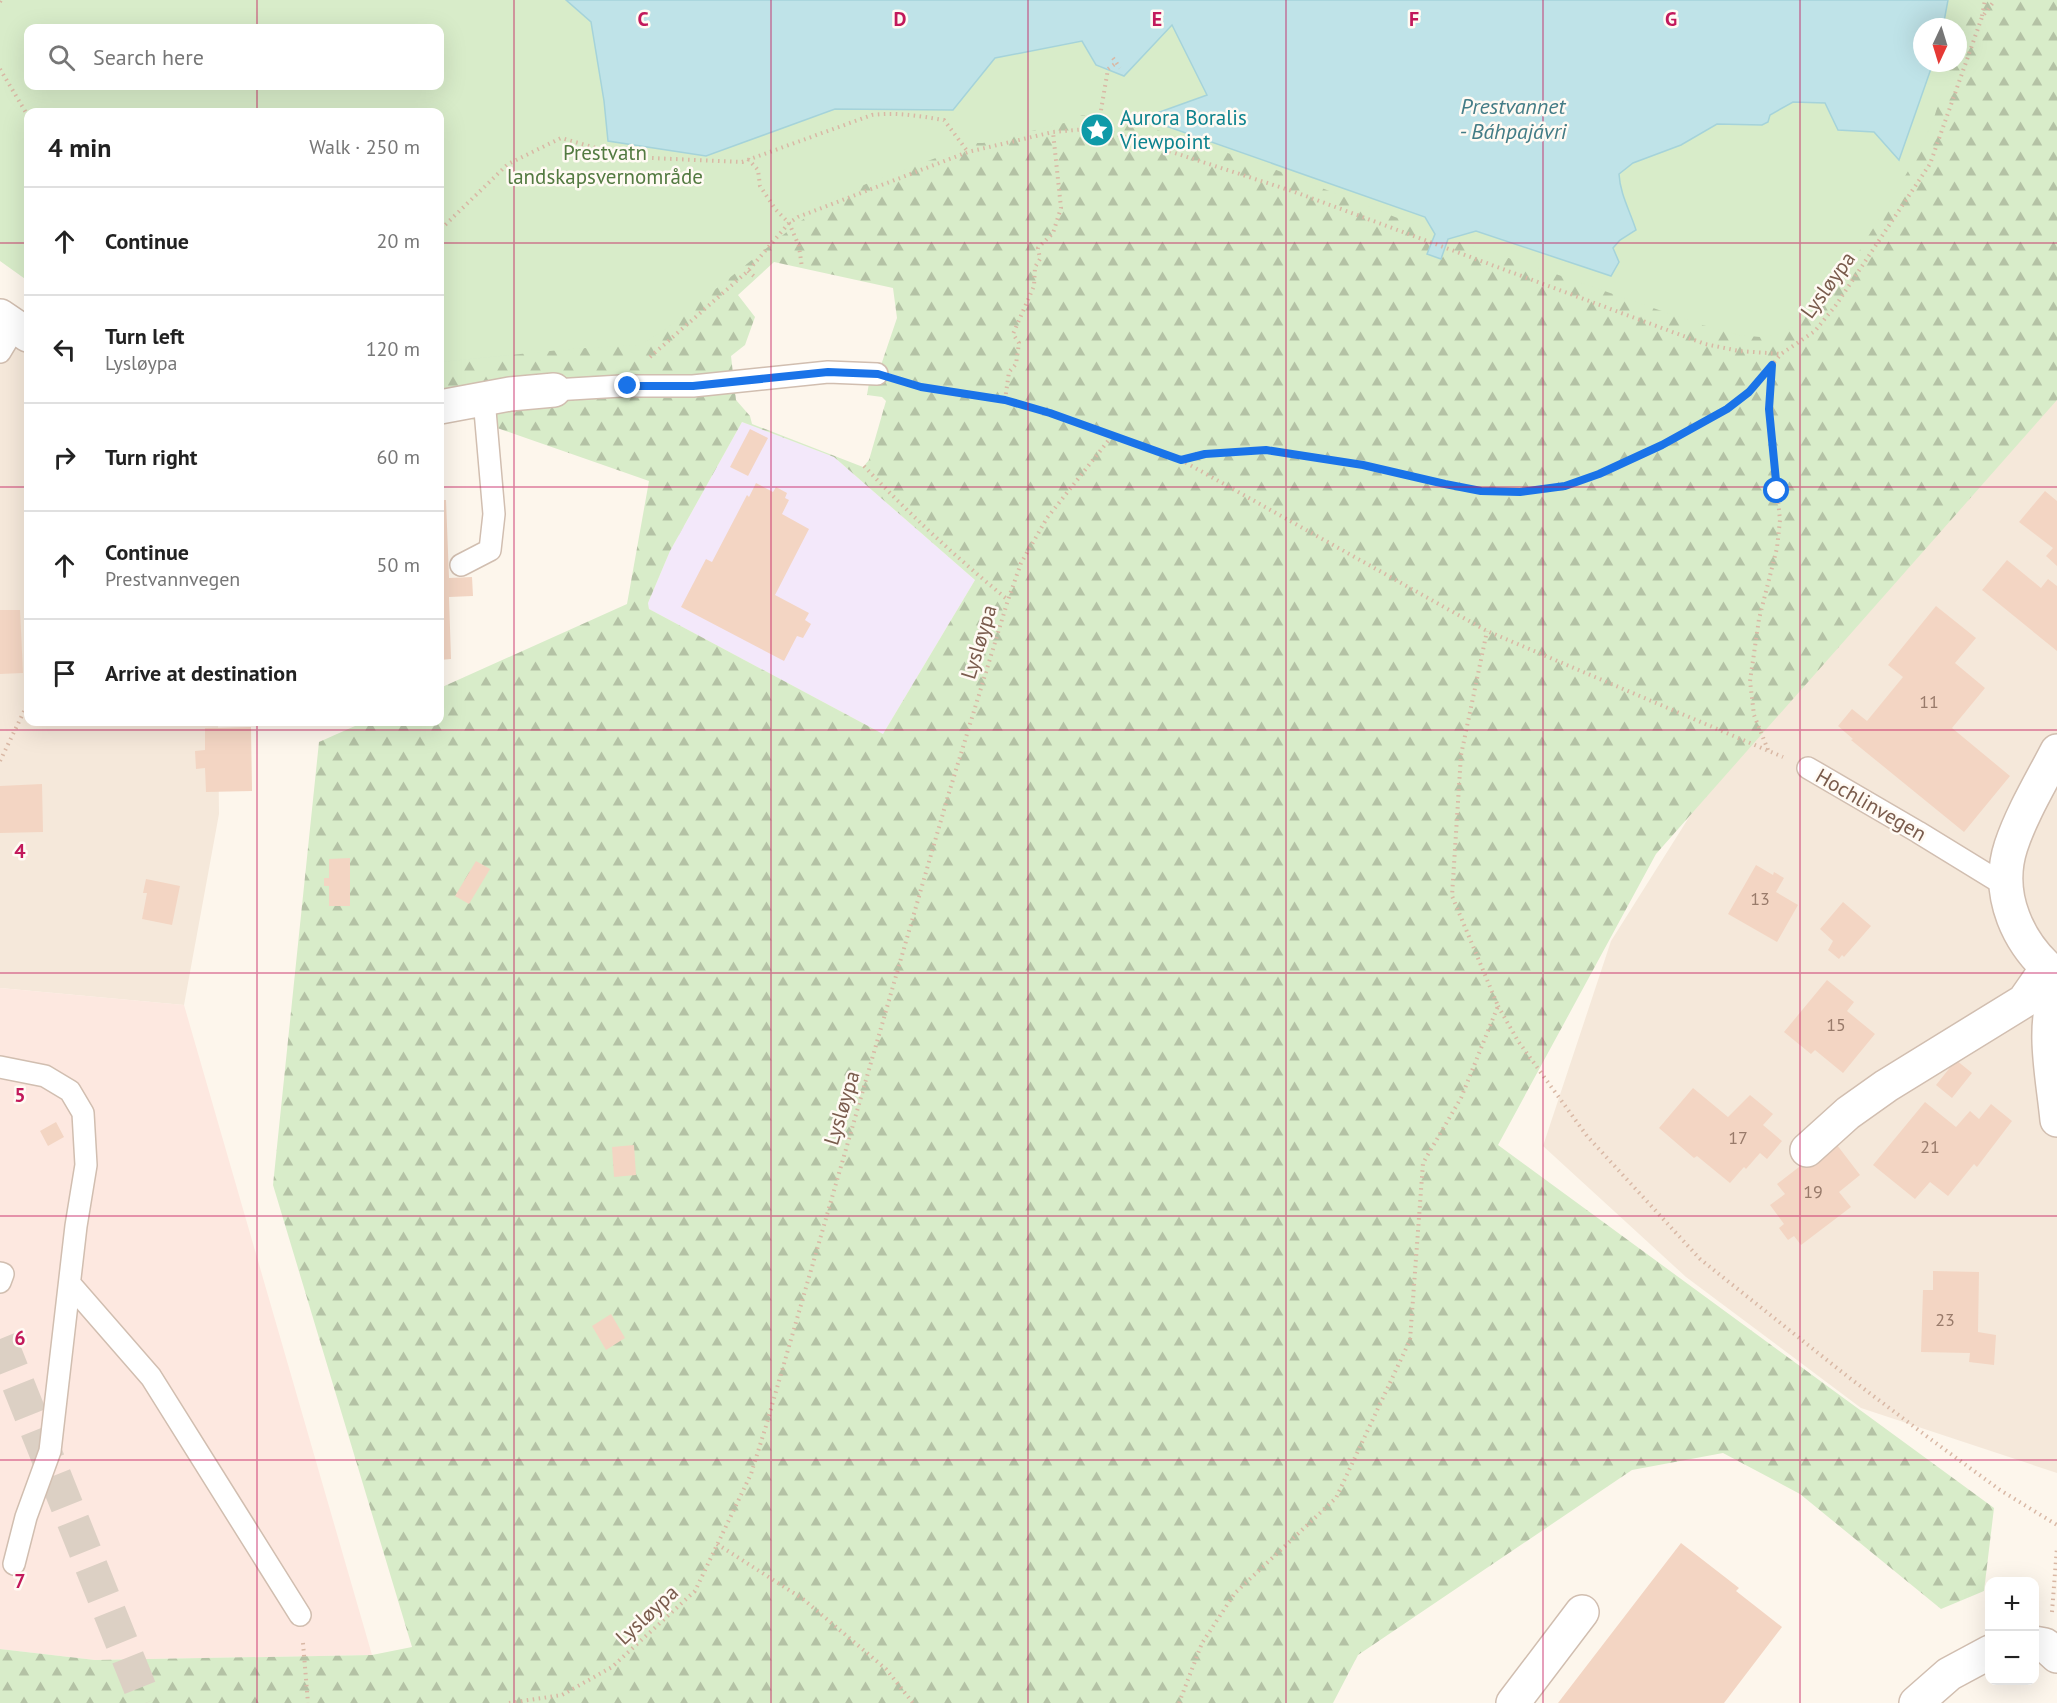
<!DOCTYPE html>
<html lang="en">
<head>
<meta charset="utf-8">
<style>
	body { margin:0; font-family:"PT Sans",sans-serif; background:#f2f2f2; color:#222 }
	.controls { position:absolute; right:18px; bottom:18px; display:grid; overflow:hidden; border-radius:12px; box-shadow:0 6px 24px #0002 }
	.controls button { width:54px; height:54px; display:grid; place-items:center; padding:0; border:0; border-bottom:2px solid #e0e0e0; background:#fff; color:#222; font:30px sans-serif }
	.compass { position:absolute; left:1913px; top:18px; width:54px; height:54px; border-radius:50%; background:#fff; box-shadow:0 6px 24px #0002; rotate:184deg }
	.stop { position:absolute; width:18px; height:18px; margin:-14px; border:4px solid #1a73e8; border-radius:50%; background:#fff }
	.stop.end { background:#1a73e8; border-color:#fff; box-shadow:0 2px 6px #0008 }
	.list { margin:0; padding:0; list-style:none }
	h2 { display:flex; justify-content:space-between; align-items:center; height:78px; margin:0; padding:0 24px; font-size:26px }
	h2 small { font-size:20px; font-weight:400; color:#767676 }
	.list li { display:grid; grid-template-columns:39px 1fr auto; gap:18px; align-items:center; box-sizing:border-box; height:108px; padding:0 24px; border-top:2px solid #e0e0e0 }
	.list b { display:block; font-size:22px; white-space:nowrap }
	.list p { margin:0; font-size:20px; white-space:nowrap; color:#767676 }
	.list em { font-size:20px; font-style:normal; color:#767676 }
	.icon { flex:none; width:33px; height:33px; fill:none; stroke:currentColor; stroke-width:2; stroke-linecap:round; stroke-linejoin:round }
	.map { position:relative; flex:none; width:2057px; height:1703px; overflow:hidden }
	.search { position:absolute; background:#fff; box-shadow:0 6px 24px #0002; left:24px; top:24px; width:420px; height:66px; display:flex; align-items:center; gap:15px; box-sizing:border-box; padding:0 21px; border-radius:12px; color:#767676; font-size:22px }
	.panel { position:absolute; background:#fff; box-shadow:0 6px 24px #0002; left:24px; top:108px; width:420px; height:618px; border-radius:12px }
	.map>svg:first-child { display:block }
	.residential { fill:#f5e8da }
	.commercial { fill:#fde8e0 }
	.education { fill:#f3e8fa }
	.forest { fill:url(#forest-firs); fill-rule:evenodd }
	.park { fill:#d8ecc9; fill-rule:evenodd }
	.water { fill:#bfe3e8; stroke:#a5d3da; stroke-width:1.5 }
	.building { fill:#f3d5c3 }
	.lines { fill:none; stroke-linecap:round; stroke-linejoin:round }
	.primary-tunnel { stroke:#dcd0c4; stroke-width:33; stroke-dasharray:33 16; stroke-linecap:butt }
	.lane-casing { stroke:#d1beb0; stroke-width:24 }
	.street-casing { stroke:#d1beb0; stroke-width:36 }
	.path { stroke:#d9b8a5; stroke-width:4; stroke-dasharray:1.5 4.5; stroke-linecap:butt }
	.lane { stroke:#fff; stroke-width:21 }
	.street { stroke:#fff; stroke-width:33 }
	.route { stroke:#1a73e8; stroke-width:8 }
	.grid { fill:none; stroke:#c2185b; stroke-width:1.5; stroke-opacity:0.55 }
	.labels { text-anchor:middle; stroke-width:5; stroke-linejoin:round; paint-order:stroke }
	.number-label { font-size:18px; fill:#987a6a }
	.culture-label { font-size:21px; fill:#0d838f; stroke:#fffaf3; text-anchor:start }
	.park-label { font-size:21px; fill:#537a41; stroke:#fffaf3 }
	.street-label { font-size:21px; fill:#7a5c4d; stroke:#fffaf3 }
	.water-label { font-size:22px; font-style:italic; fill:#437c86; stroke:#fffaf3 }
	.grid-label { font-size:20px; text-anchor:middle; font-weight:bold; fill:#c2185b; stroke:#fffaf3; stroke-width:5; stroke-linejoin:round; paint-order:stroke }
</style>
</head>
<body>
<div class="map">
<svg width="2057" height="1703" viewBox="0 0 2057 1703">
	<defs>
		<pattern id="forest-firs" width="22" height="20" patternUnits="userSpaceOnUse" patternTransform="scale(1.5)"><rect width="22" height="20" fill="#d8ecc9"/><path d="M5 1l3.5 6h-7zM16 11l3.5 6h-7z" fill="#b4c2a5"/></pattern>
	</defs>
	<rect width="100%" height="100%" fill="#fdf6ec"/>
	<path class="residential" d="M2057 318V1473L1861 1408 1686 1277 1543 1146 1611 941 1715 776Z
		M0 321 28 342V722H218L219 814 184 1005 0 988Z"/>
	<path class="commercial" d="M0 988 184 1005 372 1655 95 1660 0 1649Z"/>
	<path class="education" d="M742 422 834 457 975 580 883 734 649 609 648 603 670 551Z"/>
	<path class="forest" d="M1948 0H2057V400L1656 854 1498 1145 1994 1508 1984 1591 1941 1609 1800 1494 1723 1453 1632 1470 1358 1655 1333 1703H0V1649L95 1660 372 1655 412 1647 273 1185 319 742 364 722H440V688L627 604 649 481 440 408V197L995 58 1425 217 1435 234 1441 258 1448 239 1476 231 1933 63H1958V27ZM774 262 893 288 897 318 878 374 869 383 867 395 882 397 886 401 869 460 863 467 752 424 750 416 736 400 731 356 745 345 755 317 738 295ZM742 422 834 457 975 580 883 734 649 609 648 603 670 551Z"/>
	<path class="park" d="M0 0H1969L1958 39V27H1922V63H1951L1933 121 1913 163 1858 253 1829 293 1798 323 1783 334 1760 337 1739 335 1699 324 1527 264 1453 240 1261 164 1124 119 1082 115 1068 122 983 143H976L866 184 829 201 798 223 662 332 639 345 570 349 440 362V112H28V281L0 261ZM28 28H440V86H28Z"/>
	<path class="water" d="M566 0H1948L1943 27H1922V63H1933L1899 160 1874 132 1838 130 1825 103 1793 102 1770 115 1768 122 1762 125 1717 124 1681 145 1633 163 1619 174C1620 194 1630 211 1636 230L1620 240 1613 248 1619 262 1611 276 1476 231 1448 239 1441 259 1427 254 1435 234 1425 217 1143 118 1207 95 1172 25 1124 76 1096 65 1082 41 995 58 953 110 835 109 706 156 608 141 604 101 591 22Z"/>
	<path class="building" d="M750 429 768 438 748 476 730 467Z
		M756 483 773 492 776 487 787 493 785 498 789 500 782 514 809 529 775 595 809 613 805 620 811 624 803 638 797 636 784 661 681 607 706 559 712 562 747 495 749 497Z
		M2045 491 2057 501V566L2046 556 2053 548 2019 522Z
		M440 500H446L449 578 472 577 473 596 449 597 451 659 440 660Z
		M2007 560 2041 588 2048 579 2057 586V651L1982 590Z
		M1936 606 1976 638 1955 663 1985 688 1952 728 2010 776 1964 832 1851 740 1853 739 1838 726 1852 709 1867 721 1903 677 1888 665Z
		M0 610H20L23 673 0 674Z
		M251 727 252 791 206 792 205 768 196 769 195 751 205 750V728Z
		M42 784 43 832 0 833V786Z
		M350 858V906H329V886H324V878H329V859Z
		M476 861 490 869 469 904 455 896Z
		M1756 865 1773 875 1774 872 1784 878 1776 892 1798 905 1777 942 1728 914Z
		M146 879 180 886 172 925 142 919 147 893H143Z
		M1843 902 1871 926 1844 957 1842 955 1839 959 1828 950 1833 941 1820 929Z
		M1827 980 1854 1002 1847 1011 1875 1034 1843 1073 1815 1050 1811 1054 1784 1032Z
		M1956 1060 1972 1073 1952 1098 1936 1085Z
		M1693 1088 1728 1117 1750 1095 1773 1114 1763 1125 1782 1141 1767 1159 1760 1153 1746 1169 1744 1167 1730 1183 1697 1156 1694 1158 1659 1128Z
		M1925 1102 1956 1127 1970 1111 1979 1119 1991 1104 2012 1121 1977 1167 1974 1164 1948 1196 1930 1182 1915 1199 1873 1165Z
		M56 1122 64 1137 48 1146 40 1131Z
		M634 1145 636 1175 614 1177 612 1147Z
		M1837 1145 1860 1175 1839 1192 1851 1207 1801 1245 1794 1236 1788 1240 1779 1228 1784 1224 1770 1205 1785 1194 1777 1184 1812 1157Z
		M1933 1271 1979 1272 1978 1332 1996 1335 1994 1365 1969 1362 1970 1353 1921 1352 1923 1290H1933Z
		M611 1314 625 1338 606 1350 592 1326Z
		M1681 1543 1739 1588 1736 1591 1782 1627 1724 1703H1558Z"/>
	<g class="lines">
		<path class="primary-tunnel" d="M0 1339 146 1703"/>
		<defs>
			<path id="lane" d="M0 352 15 327
				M554 390 621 386H693L828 372 877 374
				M461 565 490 550 494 514 484 399
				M1808 768 1918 832 2006 886
				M0 1067 45 1076 70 1091 83 1113 86 1165 76 1226 50 1451 26 1517 14 1564
				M0 1273 3 1274 0 1282
				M70 1284 151 1377 300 1615"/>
			<path id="street" d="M0 316 28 335
				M440 407 510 394 554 390
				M2057 751C2041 782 2022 813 2011 846 1995 895 2018 945 2057 976
				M2057 987C2041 1028 2053 1077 2057 1120
				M1807 1150 1848 1113 1886 1086 2024 1001 2047 968
				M2034 1643 2045 1645 2057 1656
				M1513 1703 1582 1612
				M1916 1703 1949 1674 1990 1652"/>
		</defs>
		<use href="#lane" class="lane-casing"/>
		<use href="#street" class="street-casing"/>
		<path class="path" d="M0 2 1 0
			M1982 16 1985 0
			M1113 58 1120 68
			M0 69 28 116
			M1098 128 1108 69 1116 63
			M748 159 758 170 760 186 776 210 789 223 799 246 802 268
			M440 227 444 226 508 164 561 138 628 157 742 162 872 115C897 112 919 116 944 120L968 152
			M748 271 756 278
			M650 357 748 271 789 223 798 217 968 152 1053 132 1098 128 1295 192 1705 344 1739 351 1781 354
			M904 382 921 387 1005 400 1050 413 1181 460 1487 631 1783 757
			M1005 400 1009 372 1016 364 1019 343 1013 334 1034 286 1035 267 1040 259 1038 248 1053 233 1061 208 1053 132
			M1181 460 1205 454 1266 449 1363 465 1445 485 1481 491 1520 492 1565 486 1599 474 1662 445 1727 409 1749 392 1781 354 1815 331 1836 305 1930 164 1982 17 1995 0
			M864 466C909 514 957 558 1008 600
			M1768 750 1754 715 1750 681 1759 619 1777 548 1780 520 1769 409 1772 366
			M0 761 28 703
			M1498 1006 1518 1041 1587 1136 1700 1259 1847 1376 1929 1438 2000 1490 2057 1525
			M717 1544 803 1599 886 1669 913 1703
			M2052 1612 2057 1547
			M303 1643 308 1703
			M509 1703 562 1695 612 1667 695 1591 751 1474 766 1426 948 796 1008 600 1021 563 1047 518 1112 436
			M1179 1703 1202 1643 1235 1593 1336 1498 1410 1340 1423 1163 1461 1098 1498 1006 1452 896 1461 755 1487 631"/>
		<use href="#lane" class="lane"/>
		<use href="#street" class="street"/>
	</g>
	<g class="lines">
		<path class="route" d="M628 386H693L828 372 878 374 921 387 1005 400 1050 413 1181 460 1205 454 1266 450 1363 465 1445 484 1481 491 1520 492 1565 486 1599 474 1662 445 1727 409 1749 392 1772 365 1769 409 1777 491"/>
	</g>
	<path class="grid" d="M257 0V28M514 0V1703M771 0V1703M1028 0V1703M1286 0V1703M1543 0V1703M1800 0V1703M257 86V112M0 243H28M440 243H2057M0 487H28M440 487H2057M257 722V1703M0 730H2057M0 973H2057M0 1216H2057M0 1460H2057"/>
	<defs>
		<symbol id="sight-disc" viewBox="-11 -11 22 22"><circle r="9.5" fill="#0f9aa8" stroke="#fffaf3"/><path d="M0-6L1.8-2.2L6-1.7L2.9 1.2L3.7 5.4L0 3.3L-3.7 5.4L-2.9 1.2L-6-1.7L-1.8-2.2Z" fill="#fff"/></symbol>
	</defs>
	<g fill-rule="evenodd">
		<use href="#sight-disc" x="1078" y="111" width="38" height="38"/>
	</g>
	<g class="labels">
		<g class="number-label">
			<text x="1929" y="708">11</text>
			<text x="1760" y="905">13</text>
			<text x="1836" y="1031">15</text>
			<text x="1738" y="1144">17</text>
			<text x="1930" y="1153">21</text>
			<text x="1813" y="1198">19</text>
			<text x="1945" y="1326">23</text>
		</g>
		<g class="culture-label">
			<text x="1120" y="125">Aurora Boralis<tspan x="1120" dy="24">Viewpoint</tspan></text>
		</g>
		<g class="park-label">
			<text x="605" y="160">Prestvatn<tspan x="605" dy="24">landskapsvernområde</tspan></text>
		</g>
		<g class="street-label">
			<text transform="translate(1828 285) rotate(-54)" y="7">Lysløypa</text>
			<text transform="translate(979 642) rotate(-73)" y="7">Lysløypa</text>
			<text transform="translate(1871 805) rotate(30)" y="7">Hochlinvegen</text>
			<text transform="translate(842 1108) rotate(-73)" y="7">Lysløypa</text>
			<text transform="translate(647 1615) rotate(-43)" y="7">Lysløypa</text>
		</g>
		<g class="water-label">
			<text x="1513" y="114">Prestvannet<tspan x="1513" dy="25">- Báhpajávri</tspan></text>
		</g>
	</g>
	<g class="grid-label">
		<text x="643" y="26">C</text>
		<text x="900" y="26">D</text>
		<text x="1157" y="26">E</text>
		<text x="1414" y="26">F</text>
		<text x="1671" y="26">G</text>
		<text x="20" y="858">4</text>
		<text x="20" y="1102">5</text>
		<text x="20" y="1345">6</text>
		<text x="20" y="1588">7</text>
	</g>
</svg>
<div class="controls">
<button>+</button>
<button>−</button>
</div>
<svg class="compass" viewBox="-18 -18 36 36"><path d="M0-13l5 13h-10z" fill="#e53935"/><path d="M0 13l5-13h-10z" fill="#767676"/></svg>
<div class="stop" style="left:1777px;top:491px"></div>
<div class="stop end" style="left:628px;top:386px"></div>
<div class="search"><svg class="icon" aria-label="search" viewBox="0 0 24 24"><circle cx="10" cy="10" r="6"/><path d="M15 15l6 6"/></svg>Search here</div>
<section class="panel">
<h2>4 min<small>Walk · 250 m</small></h2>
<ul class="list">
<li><svg class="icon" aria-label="ahead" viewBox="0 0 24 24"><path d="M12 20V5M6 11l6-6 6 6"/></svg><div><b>Continue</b></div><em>20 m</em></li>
<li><svg class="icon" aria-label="left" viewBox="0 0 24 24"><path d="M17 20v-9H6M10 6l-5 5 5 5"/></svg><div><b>Turn left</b><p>Lysløypa</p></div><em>120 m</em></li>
<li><svg class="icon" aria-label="right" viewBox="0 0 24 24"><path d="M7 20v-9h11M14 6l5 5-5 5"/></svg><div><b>Turn right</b></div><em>60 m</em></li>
<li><svg class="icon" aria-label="ahead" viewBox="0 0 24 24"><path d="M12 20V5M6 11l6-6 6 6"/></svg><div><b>Continue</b><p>Prestvannvegen</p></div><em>50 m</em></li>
<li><svg class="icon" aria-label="arrive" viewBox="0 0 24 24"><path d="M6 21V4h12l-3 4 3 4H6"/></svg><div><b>Arrive at destination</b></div></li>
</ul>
</section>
</div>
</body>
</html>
